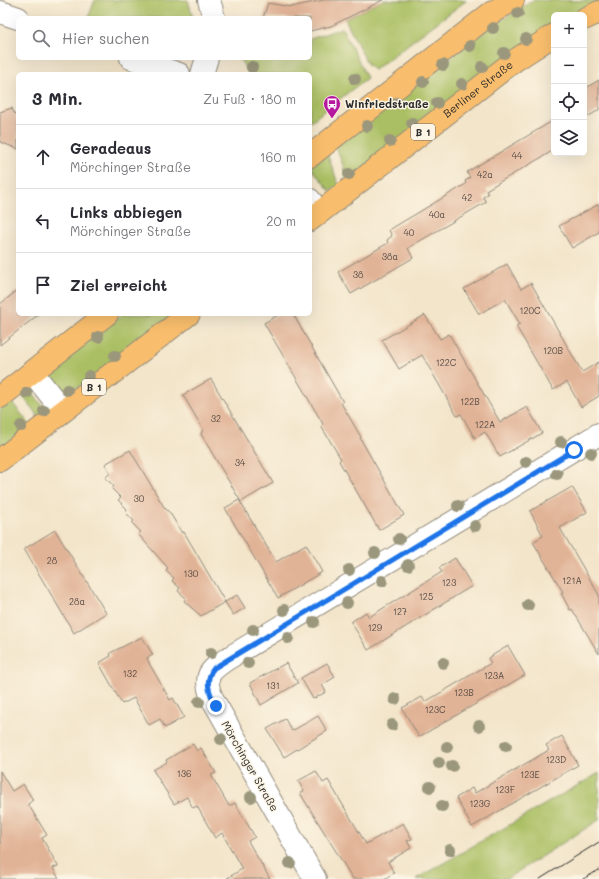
<!DOCTYPE html>
<html lang="de">
<head>
<meta charset="utf-8">
<style>
	body { margin:0; font-family:Mali,sans-serif; background:#f7f7f7; color:#2b2b33 }
	.controls { position:absolute; right:12px; top:12px; display:grid; overflow:hidden; border-radius:6px; box-shadow:0 4px 16px #0002 }
	.controls button { width:36px; height:36px; display:grid; place-items:center; padding:0; border:0; border-bottom:1px solid #e1e1e2; background:#fff; color:#2b2b33; font:20px sans-serif }
	.stop { position:absolute; width:12px; height:12px; margin:-9px; border:3px solid #1a73e8; border-radius:50%; background:#fff }
	.stop.end { background:#1a73e8; border-color:#fff; box-shadow:0 1px 4px #0008 }
	.list { margin:0; padding:0; list-style:none }
	h2 { display:flex; justify-content:space-between; align-items:center; height:52px; margin:0; padding:0 16px; font-size:17px }
	h2 small { font-size:13px; font-weight:400; color:#7c7c81 }
	.list li { display:grid; grid-template-columns:26px 1fr auto; gap:12px; align-items:center; box-sizing:border-box; height:64px; padding:0 16px; border-top:1px solid #e1e1e2 }
	.list b { display:block; font-size:15px; white-space:nowrap }
	.list p { margin:0; font-size:13px; white-space:nowrap; color:#7c7c81 }
	.list em { font-size:13px; font-style:normal; color:#7c7c81 }
	.icon { flex:none; width:22px; height:22px; fill:none; stroke:currentColor; stroke-width:2; stroke-linecap:round; stroke-linejoin:round }
	.map { position:relative; flex:none; width:599px; height:879px; overflow:hidden }
	.search { position:absolute; background:#fff; box-shadow:0 4px 16px #0002; left:16px; top:16px; width:296px; height:44px; display:flex; align-items:center; gap:10px; box-sizing:border-box; padding:0 14px; border-radius:6px; color:#7c7c81; font-size:15px }
	.panel { position:absolute; background:#fff; box-shadow:0 4px 16px #0002; left:16px; top:72px; width:296px; height:244px; border-radius:6px }
	.map>svg:first-child { display:block }
	.green { fill:#aabf64; stroke:#6a7548 }
	.building { fill:#e1b396 }
	.lines { fill:none; stroke-linecap:round; stroke-linejoin:round }
	.minor-casing { stroke:#8f887a; stroke-width:24 }
	.major-casing { stroke:#8f887a; stroke-width:24 }
	.minor { stroke:#fff; stroke-width:22 }
	.major { stroke:#f9be6d; stroke-width:22 }
	.tram { stroke:#2b2b2b; stroke-width:1 }
	.tree { fill:#9a977c }
	.route { stroke:#1a73e8; stroke-width:5 }
	.labels { text-anchor:middle; stroke-width:3; stroke-linejoin:round; paint-order:stroke }
	.number-label { font-size:9px; fill:#584d46 }
	.shield { fill:#fcf5e5; stroke:#6a6863; stroke-width:1 }
	.shield-label { font-size:10px; font-weight:bold; fill:#2b2b2b }
	.street-label { font-size:11px; fill:#2b2b2b; stroke:#fcf5e5 }
	.poi-label { font-size:11px; font-weight:bold; fill:#2b2b2b; stroke:#fcf5e5; text-anchor:start }
</style>
</head>
<body>
<div class="map">
<svg width="599" height="879" viewBox="0 0 599 879">
	<rect width="100%" height="100%" fill="#fcf5e5"/>
	<filter id="ink" filterUnits="userSpaceOnUse"><feTurbulence type="fractalNoise" baseFrequency=".025" numOctaves="2"/><feDisplacementMap in="SourceGraphic" scale="8" xChannelSelector="R" yChannelSelector="G"/><feConvolveMatrix kernelMatrix="1 2 1 2 8 2 1 2 1" color-interpolation-filters="sRGB"/></filter>
	<filter id="wash" filterUnits="userSpaceOnUse"><feTurbulence type="fractalNoise" baseFrequency=".012" numOctaves="4" result="noise"/><feDisplacementMap in="SourceGraphic" scale="16" xChannelSelector="R" yChannelSelector="G"/><feGaussianBlur stdDeviation="0.9" result="paint"/><feColorMatrix in="noise" values="0 0 0 0 0 0 0 0 0 0 0 0 0 0 0 0 0 1.4 0 .05"/><feComposite in="paint" operator="in"/></filter>
	<g filter="url(#wash)">
		<rect width="100%" height="100%" fill="#f3e5ca"/>
		<path class="green" d="M95 0H188L193 18H88Z
			M383 0H467L374 70 368 65 345 19Z
			M533 0 599 1 572 15H554V24L348 179 336 146 488 29Z
			M342 28 367 78 310 122V74H249L239 58H310V39Z
			M327 153 339 186 330 191 313 170 312 165Z
			M123 314H175L65 397 46 374Z
			M25 390H29L46 409 47 413 40 419 21 394Z
			M11 401 31 426 0 450V410Z
			M599 773V820L506 879H416Z"/>
		<g id="blocks">
			<path class="building" d="M324 0H383L331 26 310 31V18H263L268 3 291 7Z
				M599 80V110L584 119V89Z
				M12 108 14 113 18 114V149L0 142V112Z
				M554 120V150L486 190 488 194 483 197 486 202 408 248 413 258 351 294 338 272 388 243 387 240 392 236 389 230 466 184 465 181 470 178 467 172Z
				M599 204V232L572 248 559 226Z
				M507 264 521 289 531 283 582 372 599 362V396L581 407 567 382 553 390 516 326 520 324 505 299 479 314 464 289Z
				M18 290V314H39L0 345V304Z
				M280 314H293L343 402 341 403 361 437 360 438 404 515 379 530 339 461 341 459 321 426 323 424 264 323Z
				M425 315 440 339 449 334 500 422 527 407 542 433 500 457 485 432 475 438 461 414 457 416 422 355 399 369 382 340Z
				M211 379 273 483 241 502 201 434 203 429 183 395Z
				M130 450 164 507 170 513 182 533 184 532 225 602 201 616 184 601 186 598 178 591 180 588 172 581 174 578 166 571 168 568 138 534 141 532 132 523 134 521 125 512 127 509 118 500 121 498 112 489 114 486 105 478 110 473 105 464Z
				M572 487 587 512 560 528 599 595V654L572 609 570 610 561 593 563 592 533 542 543 536 530 511Z
				M239 500 276 562 306 544 322 572 278 598 225 508Z
				M55 530 106 613 74 633 24 549Z
				M455 558 472 586 368 650 351 622 366 612 369 617 442 572 439 568Z
				M237 595 245 608 233 615 225 602Z
				M142 637 153 655 147 658 150 665 170 700 173 698 184 717 165 728 160 719 149 725 134 698 122 704 99 663 111 656 110 653Z
				M508 646 525 675 419 737 402 708 422 697 425 702 491 663 488 658Z
				M286 663 298 683 261 705 250 683Z
				M327 663 335 677 322 685 326 692 313 699 301 678Z
				M318 716 327 731 284 757 267 729 285 719 292 731Z
				M562 736 578 765 472 827 456 798 472 788 475 793 549 750 546 745Z
				M193 744 197 751 201 748 216 773 211 775 229 806 235 803 255 837 248 841 270 879H226L242 869 222 833 215 838 197 806 193 808 187 797 174 804 153 770 167 762 166 760Z
				M0 771 12 791 23 784 33 800 28 804 47 835 42 838 58 866 53 868 59 879H0Z
				M316 771 323 783 328 780 366 844 403 823 412 839 407 841 411 848 388 862 394 873 384 879H353L300 793 304 791 298 781Z"/>
		</g>
	</g>
	<g filter="url(#ink)">
		<use href="#blocks" fill-opacity="0" stroke="#8f887a" stroke-width="1"/>
		<g class="lines">
			<defs>
				<path id="minor" d="M209 0 214 18
					M0 12 18 18
					M131 58 179 74
					M202 74 207 58
					M310 200 319 212
					M32 372 63 411
					M315 879 212 698C203 676 209 671 227 659L599 434"/>
				<g id="major">
					<path d="M584 19 599 12"/>
					<path d="M310 156 491 13 513 0"/>
					<path id="s1" d="M310 220 514 61 554 35"/>
					<path d="M0 397 107 314"/>
					<path d="M0 460 189 314"/>
				</g>
			</defs>
			<use href="#minor" class="minor-casing"/>
			<use href="#major" class="major-casing"/>
			<use href="#minor" class="minor"/>
			<use href="#major" class="major"/>
			<path class="tram" d="M540 879 599 842
				M583 879 599 870"/>
		</g>
		<g class="tree">
			<circle cx="518" cy="13" r="6"/>
			<circle cx="493" cy="28" r="6"/>
			<circle cx="526" cy="39" r="6"/>
			<circle cx="470" cy="46" r="6"/>
			<circle cx="504" cy="53" r="6"/>
			<circle cx="443" cy="65" r="6"/>
			<circle cx="252" cy="67" r="6"/>
			<circle cx="482" cy="67" r="6"/>
			<circle cx="355" cy="79" r="6"/>
			<circle cx="423" cy="82" r="6"/>
			<circle cx="462" cy="84" r="6"/>
			<circle cx="397" cy="103" r="6"/>
			<circle cx="437" cy="103" r="6"/>
			<circle cx="412" cy="123" r="6"/>
			<circle cx="367" cy="126" r="6"/>
			<circle cx="390" cy="141" r="6"/>
			<circle cx="349" cy="174" r="6"/>
			<circle cx="98" cy="337" r="6"/>
			<circle cx="115" cy="356" r="6"/>
			<circle cx="89" cy="376" r="6"/>
			<circle cx="67" cy="390" r="6"/>
			<circle cx="27" cy="393" r="6"/>
			<circle cx="44" cy="411" r="6"/>
			<circle cx="21" cy="426" r="6"/>
			<circle cx="561" cy="442" r="6"/>
			<circle cx="591" cy="453" r="6"/>
			<circle cx="526" cy="462" r="6"/>
			<circle cx="557" cy="474" r="6"/>
			<circle cx="458" cy="506" r="6"/>
			<circle cx="475" cy="526" r="6"/>
			<circle cx="399" cy="539" r="6"/>
			<circle cx="375" cy="553" r="6"/>
			<circle cx="408" cy="565" r="6"/>
			<circle cx="349" cy="570" r="6"/>
			<circle cx="382" cy="581" r="6"/>
			<circle cx="347" cy="603" r="6"/>
			<circle cx="528" cy="605" r="6"/>
			<circle cx="284" cy="610" r="6"/>
			<circle cx="314" cy="622" r="6"/>
			<circle cx="253" cy="630" r="6"/>
			<circle cx="288" cy="638" r="6"/>
			<circle cx="211" cy="653" r="6"/>
			<circle cx="248" cy="663" r="6"/>
			<circle cx="443" cy="663" r="6"/>
			<circle cx="395" cy="699" r="6"/>
			<circle cx="199" cy="702" r="6"/>
			<circle cx="392" cy="725" r="6"/>
			<circle cx="479" cy="726" r="6"/>
			<circle cx="221" cy="739" r="6"/>
			<circle cx="506" cy="746" r="6"/>
			<circle cx="447" cy="747" r="6"/>
			<circle cx="439" cy="763" r="6"/>
			<circle cx="452" cy="766" r="6"/>
			<circle cx="430" cy="787" r="6"/>
			<circle cx="251" cy="797" r="6"/>
			<circle cx="442" cy="806" r="6"/>
			<circle cx="450" cy="850" r="6"/>
			<circle cx="290" cy="863" r="6"/>
		</g>
	</g>
	<g class="lines" filter="url(#ink)">
		<path class="route" d="M216 706C209 693 204 680 214 668L574 450"/>
	</g>
	<defs>
		<symbol id="bus-pin" viewBox="-11 -11 22 30"><path d="M0 17L-7.5 6A9.5 9.5 0 1 1 7.5 6Z" fill="#b5179e" stroke="#fcf5e5"/><path d="M-5-6H5V4H4V6H2V4H-2V6H-4V4H-5ZM-3.5-4V0h7V-4ZM-3.5 1.2v1.5H-2V1.2ZM2 1.2v1.5H3.5V1.2Z" fill="#fff"/></symbol>
	</defs>
	<g fill-rule="evenodd">
		<use href="#bus-pin" x="322" y="94" width="20" height="27"/>
	</g>
	<g class="labels">
		<g class="number-label">
			<text x="517" y="159">44</text>
			<text x="485" y="178">42a</text>
			<text x="467" y="201">42</text>
			<text x="437" y="218">40a</text>
			<text x="409" y="236">40</text>
			<text x="390" y="260">38a</text>
			<text x="358" y="278">38</text>
			<text x="530" y="314">120C</text>
			<text x="553" y="354">120B</text>
			<text x="446" y="366">122C</text>
			<text x="470" y="405">122B</text>
			<text x="216" y="422">32</text>
			<text x="485" y="428">122A</text>
			<text x="240" y="466">34</text>
			<text x="139" y="502">30</text>
			<text x="52" y="564">28</text>
			<text x="191" y="577">130</text>
			<text x="572" y="584">121A</text>
			<text x="449" y="586">123</text>
			<text x="426" y="600">125</text>
			<text x="77" y="605">28a</text>
			<text x="400" y="615">127</text>
			<text x="375" y="631">129</text>
			<text x="130" y="677">132</text>
			<text x="494" y="679">123A</text>
			<text x="273" y="689">131</text>
			<text x="464" y="696">123B</text>
			<text x="435" y="713">123C</text>
			<text x="556" y="763">123D</text>
			<text x="184" y="777">136</text>
			<text x="530" y="778">123E</text>
			<text x="505" y="793">123F</text>
			<text x="480" y="807">123G</text>
		</g>
		<g class="shield">
			<rect x="411" y="124" width="24" height="16" rx="3"/>
			<rect x="82" y="379" width="24" height="16" rx="3"/>
		</g>
		<g class="shield-label">
			<text x="423" y="136">B 1</text>
			<text x="94" y="391">B 1</text>
		</g>
		<g class="street-label">
			<text dy="4" stroke="none"><textPath href="#s1" startOffset="213">Berliner Straße</textPath></text>
			<text transform="translate(250 766) rotate(60)" y="4">Mörchinger Straße</text>
		</g>
		<g class="poi-label">
			<text x="345" y="108">Winfriedstraße</text>
		</g>
	</g>
</svg>
<div class="controls">
<button>+</button>
<button>−</button>
<button><svg class="icon" aria-label="locate" viewBox="0 0 24 24"><circle cx="12" cy="12" r="6"/><path d="M12 2v4M12 18v4M2 12h4M18 12h4"/></svg></button>
<button><svg class="icon" aria-label="layers" viewBox="0 0 24 24"><path d="M12 4l9 5-9 5-9-5zM3 14l9 5 9-5"/></svg></button>
</div>
<div class="stop" style="left:574px;top:450px"></div>
<div class="stop end" style="left:216px;top:706px"></div>
<div class="search"><svg class="icon" aria-label="search" viewBox="0 0 24 24"><circle cx="10" cy="10" r="6"/><path d="M15 15l6 6"/></svg>Hier suchen</div>
<section class="panel">
<h2>3 Min.<small>Zu Fuß · 180 m</small></h2>
<ul class="list">
<li><svg class="icon" aria-label="ahead" viewBox="0 0 24 24"><path d="M12 20V5M6 11l6-6 6 6"/></svg><div><b>Geradeaus</b><p>Mörchinger Straße</p></div><em>160 m</em></li>
<li><svg class="icon" aria-label="left" viewBox="0 0 24 24"><path d="M17 20v-9H6M10 6l-5 5 5 5"/></svg><div><b>Links abbiegen</b><p>Mörchinger Straße</p></div><em>20 m</em></li>
<li><svg class="icon" aria-label="arrive" viewBox="0 0 24 24"><path d="M6 21V4h12l-3 4 3 4H6"/></svg><div><b>Ziel erreicht</b></div></li>
</ul>
</section>
</div>
</body>
</html>
